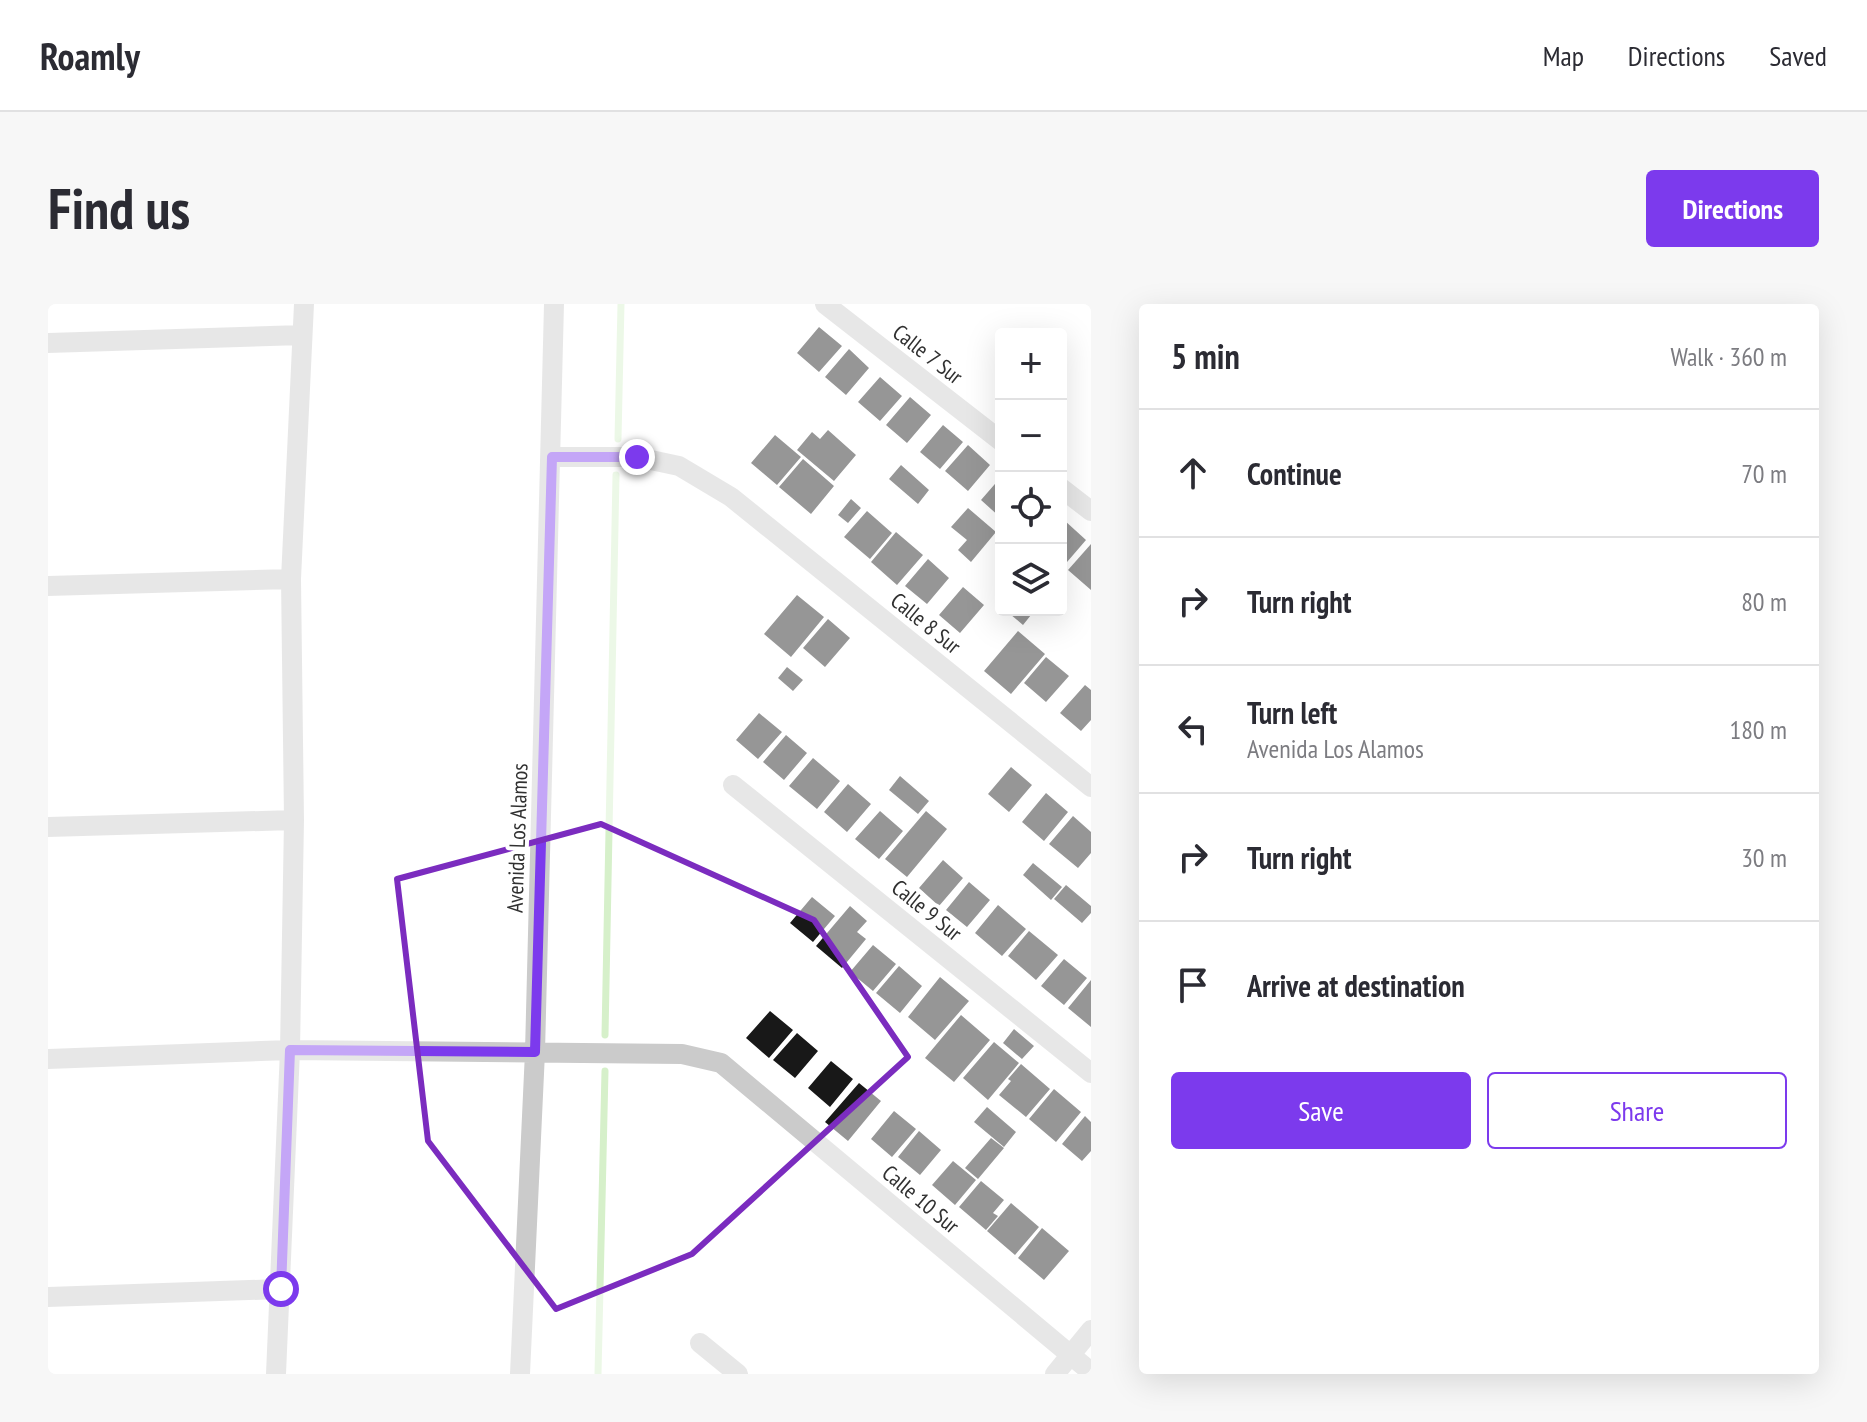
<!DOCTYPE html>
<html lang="en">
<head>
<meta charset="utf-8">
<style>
	body { margin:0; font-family:"PT Sans Narrow",sans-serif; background:#f7f7f7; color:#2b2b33 }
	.controls { position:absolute; right:24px; top:24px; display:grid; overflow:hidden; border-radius:8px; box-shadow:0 8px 32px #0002 }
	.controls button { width:72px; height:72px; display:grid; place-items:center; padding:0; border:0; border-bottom:2px solid #e1e1e2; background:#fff; color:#2b2b33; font:40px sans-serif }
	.stop { position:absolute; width:24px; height:24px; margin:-18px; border:6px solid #7c3aed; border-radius:50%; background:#fff }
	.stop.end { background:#7c3aed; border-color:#fff; box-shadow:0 2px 8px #0008 }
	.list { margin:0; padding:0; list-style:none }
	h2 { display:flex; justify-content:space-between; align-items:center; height:104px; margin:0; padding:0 32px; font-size:34px }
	h2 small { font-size:26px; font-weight:400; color:#7c7c81 }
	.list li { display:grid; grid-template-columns:52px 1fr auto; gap:24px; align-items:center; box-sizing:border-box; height:128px; padding:0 32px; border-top:2px solid #e1e1e2 }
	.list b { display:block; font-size:30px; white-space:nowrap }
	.list p { margin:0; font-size:26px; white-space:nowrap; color:#7c7c81 }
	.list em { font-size:26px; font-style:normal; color:#7c7c81 }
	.actions { display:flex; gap:16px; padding:24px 32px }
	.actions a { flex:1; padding:18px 0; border:2px solid #7c3aed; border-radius:8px; text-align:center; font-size:28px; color:#7c3aed }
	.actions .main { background:#7c3aed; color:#fff }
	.icon { flex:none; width:44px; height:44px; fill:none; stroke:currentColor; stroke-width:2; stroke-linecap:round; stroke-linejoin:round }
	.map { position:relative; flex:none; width:1043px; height:1070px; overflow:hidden; border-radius:8px }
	header { display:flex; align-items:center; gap:48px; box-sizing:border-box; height:112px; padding:0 40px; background:#fff; border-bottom:2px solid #e1e1e2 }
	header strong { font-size:38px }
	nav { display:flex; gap:44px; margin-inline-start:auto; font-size:28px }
	.intro { display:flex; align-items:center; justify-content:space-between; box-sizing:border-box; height:192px; padding:0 48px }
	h1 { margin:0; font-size:56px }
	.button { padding:20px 36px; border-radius:8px; background:#7c3aed; color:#fff; font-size:28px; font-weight:700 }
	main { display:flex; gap:48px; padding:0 48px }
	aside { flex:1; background:#fff; border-radius:8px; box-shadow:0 8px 32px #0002 }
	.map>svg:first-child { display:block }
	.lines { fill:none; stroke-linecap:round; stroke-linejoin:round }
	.stream { stroke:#d6f0ca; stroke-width:7 }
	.building { fill:#181818 }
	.minor { stroke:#cbcbcb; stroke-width:20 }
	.route { stroke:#7c3aed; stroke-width:10 }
	.marked { fill:none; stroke:#7b2cbf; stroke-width:6; stroke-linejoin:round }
	.labels { text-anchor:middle; stroke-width:8; stroke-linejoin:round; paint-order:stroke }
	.street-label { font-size:22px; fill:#313131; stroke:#fff }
</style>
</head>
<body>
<header>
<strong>Roamly</strong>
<nav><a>Map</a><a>Directions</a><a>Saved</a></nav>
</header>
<div class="intro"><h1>Find us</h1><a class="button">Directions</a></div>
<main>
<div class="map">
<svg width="1043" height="1070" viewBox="0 0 1043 1070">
	<rect width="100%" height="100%" fill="#fff"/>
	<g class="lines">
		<path class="stream" d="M570 135 573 0
			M557 731 568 171
			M550 1070 557 767"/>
	</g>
	<path class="building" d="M771 23 794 42 771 68 749 49Z
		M801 45 821 64 798 91 777 73Z
		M832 73 854 92 832 117 810 98Z
		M862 93 883 111 859 139 838 121Z
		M895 121 915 138 892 165 872 148Z
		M780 126 808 151 786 177 749 146 764 128 772 135Z
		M727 131 753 153 729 181 703 159Z
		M920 141 942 161 920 187 897 167Z
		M755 155 786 182 763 210 731 183Z
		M853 161 881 186 870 200 841 175Z
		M953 173V214L933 196Z
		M803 195 813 204 800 219 790 211Z
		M920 204 948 228 923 258 910 246 919 236 903 223Z
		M819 207 844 229 822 255 796 233Z
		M1016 216 1038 236 1013 265V220Z
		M848 228 875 251 849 281 823 258Z
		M1043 240V286L1020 266Z
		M880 255 901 274 879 300 857 282Z
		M915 283 936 301 912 329 891 311Z
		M749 291 776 313 743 353 716 330Z
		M965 306H987L975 321 962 310Z
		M780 315 802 334 777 363 755 344Z
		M970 327 997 350 963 390 936 367Z
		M998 353 1021 372 998 398 976 379Z
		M739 363 755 376 745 387 730 374Z
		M1037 381 1043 386V416L1033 427 1012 409Z
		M711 409 734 428 710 455 688 436Z
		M738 431 759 449 736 476 715 458Z
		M765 454 792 477 769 505 741 482Z
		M963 463 984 481 961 508 940 490Z
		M852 472 881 497 870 510 841 486Z
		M800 480 823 500 799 528 776 508Z
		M998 489 1020 508 996 537 974 518Z
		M832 507 855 527 831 555 807 535Z
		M878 507 899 525 859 573 837 555Z
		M1025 512 1043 528V549L1030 564 1001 540Z
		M895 556 915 574 891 602 871 584Z
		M985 559 1014 583 1003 596 975 571Z
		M921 578 942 596 919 623 898 606Z
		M1018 581 1043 602V609L1034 619 1006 595Z
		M764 593 787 612 765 638 742 619Z
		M950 601 978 625 954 652 927 629Z
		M802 602 819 617 809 628 818 635 794 664 768 642Z
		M981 627 1010 651 988 676 960 652Z
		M825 641 848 660 825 687 802 668Z
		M1016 655 1039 674 1016 701 993 682Z
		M851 662 874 682 852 709 828 689Z
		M892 673 921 697 887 736 860 713Z
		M1043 676V723L1020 704Z
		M722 707 745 726 721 754 698 734Z
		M913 711 942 736 906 778 877 754Z
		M966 725 986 742 974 755 955 739Z
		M749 729 770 747 747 774 725 756Z
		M946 738 971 759 940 796 915 774Z
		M783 757 805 775 782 803 760 784Z
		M973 760 1002 785 978 813 951 791 963 777 960 775Z
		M811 779 833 797 800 837 777 818Z
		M1006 785 1033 808 1008 838 981 815Z
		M939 803 968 828 956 843 926 818Z
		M846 807 868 825 844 853 823 835Z
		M1037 812 1043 818V847L1034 857 1014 840Z
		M871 827 893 846 872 871 850 853Z
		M943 834 956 844 930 875 917 864Z
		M905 857 928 876 907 901 884 881Z
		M933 877 956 896 945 909 950 912 938 926 911 903Z
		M963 899 991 923 967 951 939 927Z
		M994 924 1021 947 996 976 970 954Z"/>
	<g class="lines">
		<path class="minor" d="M777 0 953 137
			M0 39 254 31
			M504 153H589L631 162 683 193 1043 483
			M1013 184 1043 207
			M0 282 243 275
			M685 481 1043 769
			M0 523 246 516
			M0 755 242 746 634 750 673 759 1043 1068
			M0 993 233 985
			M652 1039 690 1070
			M228 1070 242 746 246 516 243 275 256 0
			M472 1070 487 748 506 0
			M1007 1070 1043 1026"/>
	</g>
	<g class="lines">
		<path class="route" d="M233 985 242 746 487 748 504 153H589"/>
	</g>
	<path d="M0 0H1043V1070H0ZM553 520 766 616 860 753 644 950 508 1005 380 837 349 575Z" fill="#fff" fill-opacity=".55" fill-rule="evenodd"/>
	<path class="marked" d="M553 520 766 616 860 753 644 950 508 1005 380 837 349 575Z"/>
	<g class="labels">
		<g class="street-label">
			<text transform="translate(880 50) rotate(38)" y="8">Calle 7 Sur</text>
			<text transform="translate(878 319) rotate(39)" y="8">Calle 8 Sur</text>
			<text transform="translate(469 534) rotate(-88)" y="8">Avenida Los Alamos</text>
			<text transform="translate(879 606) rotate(39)" y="8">Calle 9 Sur</text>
			<text transform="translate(873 895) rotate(40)" y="8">Calle 10 Sur</text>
		</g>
	</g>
</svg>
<div class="controls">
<button>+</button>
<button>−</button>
<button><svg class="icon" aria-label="locate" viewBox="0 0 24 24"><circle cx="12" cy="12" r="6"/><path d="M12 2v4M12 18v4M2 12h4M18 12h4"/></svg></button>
<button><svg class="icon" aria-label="layers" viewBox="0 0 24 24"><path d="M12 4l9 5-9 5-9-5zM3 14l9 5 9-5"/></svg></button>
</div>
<div class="stop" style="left:233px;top:985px"></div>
<div class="stop end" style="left:589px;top:153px"></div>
</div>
<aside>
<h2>5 min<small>Walk · 360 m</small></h2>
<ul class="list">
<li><svg class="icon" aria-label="ahead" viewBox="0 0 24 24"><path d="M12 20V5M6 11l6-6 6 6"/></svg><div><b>Continue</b></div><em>70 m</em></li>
<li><svg class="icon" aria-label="right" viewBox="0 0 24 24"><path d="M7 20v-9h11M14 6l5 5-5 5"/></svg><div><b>Turn right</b></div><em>80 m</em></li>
<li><svg class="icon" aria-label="left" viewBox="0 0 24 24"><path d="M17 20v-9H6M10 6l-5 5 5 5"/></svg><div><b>Turn left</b><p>Avenida Los Alamos</p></div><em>180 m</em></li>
<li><svg class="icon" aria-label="right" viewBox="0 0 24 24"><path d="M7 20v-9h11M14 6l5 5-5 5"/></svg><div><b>Turn right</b></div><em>30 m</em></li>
<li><svg class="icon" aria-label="arrive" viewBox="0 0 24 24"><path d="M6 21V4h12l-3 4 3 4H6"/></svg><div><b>Arrive at destination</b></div></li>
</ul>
<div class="actions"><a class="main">Save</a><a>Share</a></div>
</aside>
</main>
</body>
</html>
